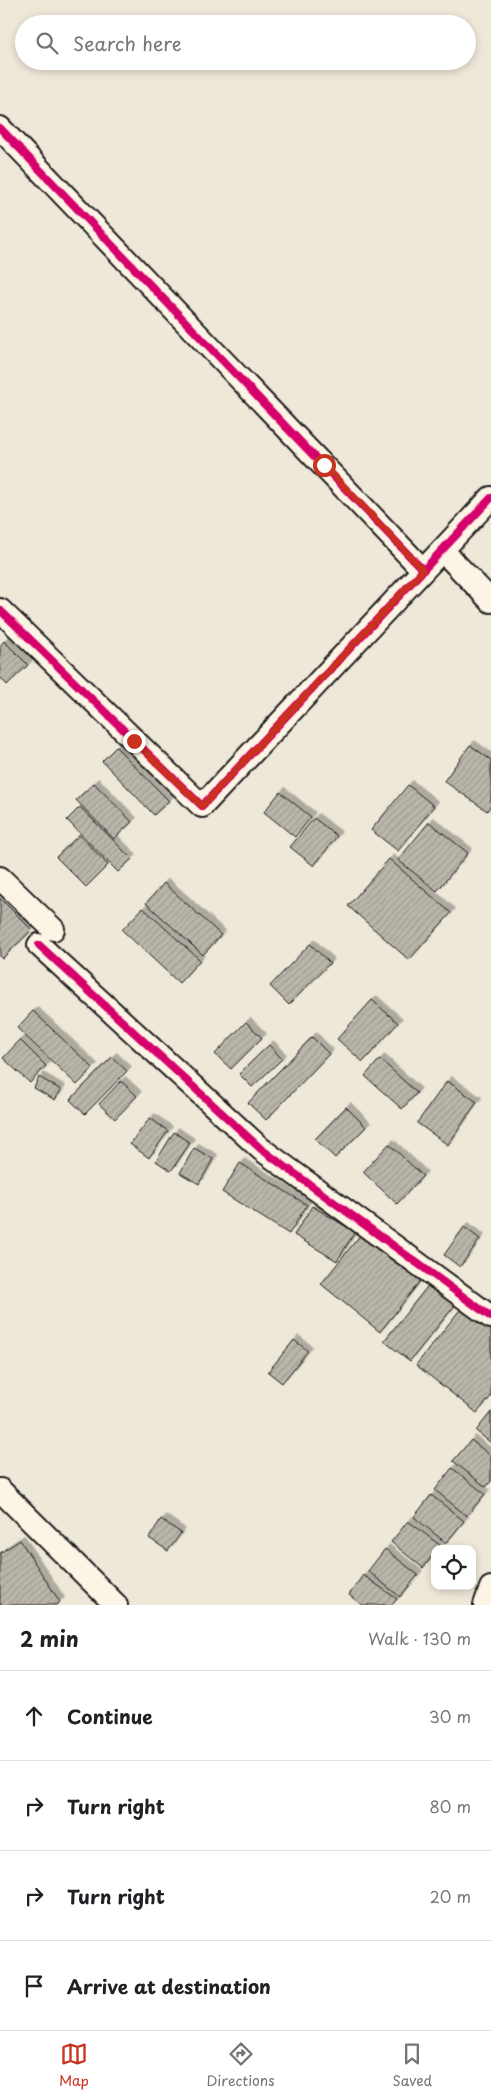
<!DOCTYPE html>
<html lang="en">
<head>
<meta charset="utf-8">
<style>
	body { margin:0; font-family:"Playpen Sans",sans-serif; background:#f2f2f2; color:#202124 }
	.controls { position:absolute; right:15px; bottom:15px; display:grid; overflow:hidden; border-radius:10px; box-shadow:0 2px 8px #0003 }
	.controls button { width:45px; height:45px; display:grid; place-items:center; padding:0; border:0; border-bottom:1px solid #e0e0e0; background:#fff; color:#202124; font:25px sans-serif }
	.stop { position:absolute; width:15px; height:15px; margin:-11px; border:4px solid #c8321e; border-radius:50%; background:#fff }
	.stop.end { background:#c8321e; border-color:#fff; box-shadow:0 1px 5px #0008 }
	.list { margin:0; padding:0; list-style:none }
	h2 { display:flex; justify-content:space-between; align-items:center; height:65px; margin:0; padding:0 20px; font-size:21px }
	h2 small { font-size:16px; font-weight:400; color:#757577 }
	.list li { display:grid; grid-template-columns:32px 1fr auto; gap:15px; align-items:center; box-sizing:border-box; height:90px; padding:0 20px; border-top:1px solid #e0e0e0 }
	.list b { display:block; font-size:19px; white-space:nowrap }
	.list em { font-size:16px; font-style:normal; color:#757577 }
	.icon { flex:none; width:28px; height:28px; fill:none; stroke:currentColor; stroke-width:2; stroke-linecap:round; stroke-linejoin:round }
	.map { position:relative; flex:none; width:491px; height:1605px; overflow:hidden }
	.search { position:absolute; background:#fff; box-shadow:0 2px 8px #0003; left:15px; right:15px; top:15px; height:55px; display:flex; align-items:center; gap:12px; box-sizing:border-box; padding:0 18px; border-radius:28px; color:#757577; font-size:19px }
	.sheet { height:425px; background:#fff }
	nav { display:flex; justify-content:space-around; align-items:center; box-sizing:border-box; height:70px; border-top:1px solid #e0e0e0; background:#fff; font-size:14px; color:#757577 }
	nav a { display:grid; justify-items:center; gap:2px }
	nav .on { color:#c8321e }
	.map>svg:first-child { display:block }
	.building { fill:url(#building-hatch); stroke:#1c1c1c; filter:url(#shadow) }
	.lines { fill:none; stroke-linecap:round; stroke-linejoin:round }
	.street-casing { stroke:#1c1c1c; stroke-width:26 }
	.street { stroke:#fcf5e5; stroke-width:22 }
	.cycleway-casing { stroke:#fcf5e5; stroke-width:11 }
	.cycleway { stroke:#d6006c; stroke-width:8 }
	.route { stroke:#c8321e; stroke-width:6 }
</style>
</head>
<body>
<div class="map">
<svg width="491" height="1605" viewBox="0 0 491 1605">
	<defs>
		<pattern id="building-hatch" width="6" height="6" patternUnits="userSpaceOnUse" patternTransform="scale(1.25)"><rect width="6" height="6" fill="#bab6aa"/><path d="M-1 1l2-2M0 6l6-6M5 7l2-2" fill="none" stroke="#9f9c92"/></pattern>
		<filter id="shadow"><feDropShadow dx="4.5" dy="-4.5" stdDeviation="0" flood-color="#0004"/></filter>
	</defs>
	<rect width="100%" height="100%" fill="#eee8d9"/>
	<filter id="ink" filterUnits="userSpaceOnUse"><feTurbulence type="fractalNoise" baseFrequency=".02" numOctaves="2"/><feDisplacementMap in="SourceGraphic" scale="10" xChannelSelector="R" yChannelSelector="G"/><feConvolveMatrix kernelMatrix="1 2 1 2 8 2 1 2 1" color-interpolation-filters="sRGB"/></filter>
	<g filter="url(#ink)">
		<path class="building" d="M4 641 28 665 7 685 0 677V646Z
			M470 745 491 760V805L487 811 444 781Z
			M116 747 169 801 154 815 102 761Z
			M94 783 132 822 114 839 76 800Z
			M408 785 434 806 398 851 371 830Z
			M280 792 311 817 295 837 264 812Z
			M80 807 132 859 118 872 67 820Z
			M314 818 337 836 314 866 290 847Z
			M429 822 468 853 437 891 398 860Z
			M79 835 108 865 86 887 56 857Z
			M389 859 451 913 409 960 348 906Z
			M164 883 221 935 203 955 146 903Z
			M0 898 32 930 2 959 0 957Z
			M143 908 200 960 179 983 122 930Z
			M310 944 330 963 289 1005 270 986Z
			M372 1000 398 1023 363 1062 337 1039Z
			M33 1011 93 1068 77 1085 17 1028Z
			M246 1022 262 1038 231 1069 215 1054Z
			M312 1037 329 1054 266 1120 248 1103Z
			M20 1040 46 1066 30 1083 3 1058Z
			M269 1045 282 1059 252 1087 239 1074Z
			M112 1057 127 1071 85 1114 70 1100Z
			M380 1059 417 1093 402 1109 365 1076Z
			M39 1077 61 1090 55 1100 34 1088Z
			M121 1081 137 1096 115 1119 99 1104Z
			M447 1081 477 1102 448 1145 417 1123Z
			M346 1107 366 1127 335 1158 315 1139Z
			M150 1118 168 1131 149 1158 130 1144Z
			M174 1132 190 1143 171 1171 156 1161Z
			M389 1144 423 1176 397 1204 363 1172Z
			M194 1148 213 1159 199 1184 180 1173Z
			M240 1163 307 1205 289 1234 222 1192Z
			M312 1206 355 1232 337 1261 294 1235Z
			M464 1227 480 1239 460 1267 444 1255Z
			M366 1228 425 1275 380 1332 321 1284Z
			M430 1283 456 1304 410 1361 384 1341Z
			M463 1306 491 1329V1396L477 1413 416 1365Z
			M294 1340 308 1351 282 1383 268 1372Z
			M491 1412V1443L476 1431Z
			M471 1440 491 1456V1481L486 1487 453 1461Z
			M452 1468 485 1494 467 1516 435 1490Z
			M431 1495 464 1521 446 1543 414 1517Z
			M161 1519 181 1533 168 1551 149 1538Z
			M408 1521 441 1546 439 1549H435V1553L423 1568 391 1542Z
			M20 1540 60 1602 56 1605H0V1553Z
			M385 1549 418 1575 400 1597 368 1571Z
			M363 1575 397 1599 392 1605H362L349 1595Z"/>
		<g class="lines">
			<defs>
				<path id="street" d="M0 128 423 570
					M442 550 491 601
					M0 610 202 806 491 498
					M0 878 53 929
					M39 945 261 1149 491 1317
					M0 1490 116 1605
					M485 1605 491 1588"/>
			</defs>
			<use href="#street" class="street-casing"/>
			<use href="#street" class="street"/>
			<defs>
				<path id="cycleway" d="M0 128 423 570
					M0 610 202 806 491 498
					M39 945 261 1149 491 1317"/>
			</defs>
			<use href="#cycleway" class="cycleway-casing"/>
			<use href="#cycleway" class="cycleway"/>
		</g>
	</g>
	<g class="lines" filter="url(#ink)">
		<path class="route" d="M134 741 202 806 423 570 324 465"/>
	</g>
</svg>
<div class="controls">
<button><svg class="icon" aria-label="locate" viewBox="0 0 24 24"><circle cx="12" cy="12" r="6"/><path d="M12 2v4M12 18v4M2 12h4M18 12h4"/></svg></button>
</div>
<div class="stop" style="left:324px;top:465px"></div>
<div class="stop end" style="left:134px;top:741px"></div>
<div class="search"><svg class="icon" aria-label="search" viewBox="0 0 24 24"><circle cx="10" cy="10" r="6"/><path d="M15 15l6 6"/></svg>Search here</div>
</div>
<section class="sheet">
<h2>2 min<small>Walk · 130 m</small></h2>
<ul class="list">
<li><svg class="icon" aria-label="ahead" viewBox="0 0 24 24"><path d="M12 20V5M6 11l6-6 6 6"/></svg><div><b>Continue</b></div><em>30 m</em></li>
<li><svg class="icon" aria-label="right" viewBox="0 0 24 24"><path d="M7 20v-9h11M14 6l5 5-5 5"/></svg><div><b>Turn right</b></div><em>80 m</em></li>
<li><svg class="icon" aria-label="right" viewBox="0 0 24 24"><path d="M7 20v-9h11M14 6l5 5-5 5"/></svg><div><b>Turn right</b></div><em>20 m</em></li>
<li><svg class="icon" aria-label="arrive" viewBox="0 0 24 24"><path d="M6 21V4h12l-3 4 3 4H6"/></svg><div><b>Arrive at destination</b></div></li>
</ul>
</section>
<nav>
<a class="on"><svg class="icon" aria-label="map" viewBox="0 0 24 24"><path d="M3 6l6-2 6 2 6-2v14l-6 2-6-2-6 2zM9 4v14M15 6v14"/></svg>Map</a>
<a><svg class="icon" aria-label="directions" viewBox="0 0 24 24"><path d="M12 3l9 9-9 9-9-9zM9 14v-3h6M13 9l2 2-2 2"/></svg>Directions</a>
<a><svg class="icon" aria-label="saved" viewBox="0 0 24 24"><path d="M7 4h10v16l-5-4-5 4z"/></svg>Saved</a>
</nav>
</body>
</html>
